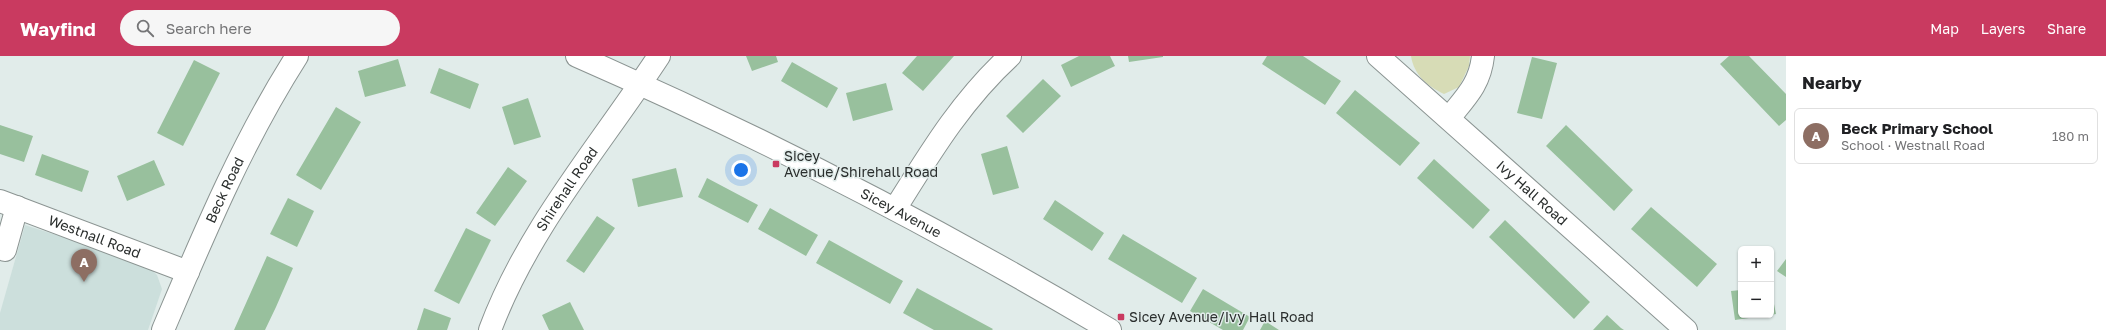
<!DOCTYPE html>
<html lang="en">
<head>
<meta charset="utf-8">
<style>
	body { margin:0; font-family:"Golos Text",sans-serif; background:#f6f6f6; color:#202124 }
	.controls { position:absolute; right:12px; bottom:12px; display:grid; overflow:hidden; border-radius:6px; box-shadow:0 1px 3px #0004 }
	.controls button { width:36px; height:36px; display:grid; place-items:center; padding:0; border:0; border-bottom:1px solid #e0e0e0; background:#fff; color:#202124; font:20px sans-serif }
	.you { position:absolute; left:741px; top:114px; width:14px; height:14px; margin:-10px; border:3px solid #fff; border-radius:50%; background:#1a73e8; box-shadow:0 0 0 6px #1a73e833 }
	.badge { display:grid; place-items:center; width:26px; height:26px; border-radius:50%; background:#c93a60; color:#fff; font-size:13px; font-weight:700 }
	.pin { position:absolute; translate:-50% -33px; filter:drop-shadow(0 1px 2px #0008) }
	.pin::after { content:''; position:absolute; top:21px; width:14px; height:12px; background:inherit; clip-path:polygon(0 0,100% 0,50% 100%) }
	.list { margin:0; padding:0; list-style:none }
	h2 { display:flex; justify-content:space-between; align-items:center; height:52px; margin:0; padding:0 16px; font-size:17px }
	h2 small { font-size:13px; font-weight:400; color:#757577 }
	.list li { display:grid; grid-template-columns:26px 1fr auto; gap:12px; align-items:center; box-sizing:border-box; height:56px; margin:0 8px 8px; padding:0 8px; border:1px solid #e0e0e0; border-radius:6px }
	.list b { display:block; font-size:15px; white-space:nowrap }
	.list p { margin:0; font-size:13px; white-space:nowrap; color:#757577 }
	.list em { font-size:13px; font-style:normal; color:#757577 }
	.icon { flex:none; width:22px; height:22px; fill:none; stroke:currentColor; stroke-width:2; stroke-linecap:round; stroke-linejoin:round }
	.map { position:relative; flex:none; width:1786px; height:274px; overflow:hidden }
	header { display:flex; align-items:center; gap:24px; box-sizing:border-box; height:56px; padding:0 20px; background:#c93a60; color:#fff }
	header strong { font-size:19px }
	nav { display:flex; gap:22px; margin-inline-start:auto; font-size:14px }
	.search { width:280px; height:36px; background:#f6f6f6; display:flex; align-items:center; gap:10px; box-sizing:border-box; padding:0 14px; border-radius:22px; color:#757577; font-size:15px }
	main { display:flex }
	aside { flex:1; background:#fff }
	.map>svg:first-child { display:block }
	.built { fill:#ccdfdc }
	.green { fill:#d7dcb6 }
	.building { fill:#98c09d }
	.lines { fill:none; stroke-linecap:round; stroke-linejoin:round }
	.minor-casing { stroke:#8b9492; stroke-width:24 }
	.minor { stroke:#fff; stroke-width:22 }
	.poi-dot { fill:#c93a60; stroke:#e1ecea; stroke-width:1.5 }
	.labels { text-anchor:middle; stroke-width:3; stroke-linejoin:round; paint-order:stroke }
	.poi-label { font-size:14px; fill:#2a2e2d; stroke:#e1ecea; text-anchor:start }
	.street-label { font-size:14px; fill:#2a2e2d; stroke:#e1ecea }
</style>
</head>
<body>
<header>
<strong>Wayfind</strong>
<div class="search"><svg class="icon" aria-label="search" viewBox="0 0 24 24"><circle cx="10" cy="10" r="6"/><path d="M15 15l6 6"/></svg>Search here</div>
<nav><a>Map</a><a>Layers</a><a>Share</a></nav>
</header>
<main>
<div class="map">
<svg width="1786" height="274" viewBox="0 0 1786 274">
	<rect width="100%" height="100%" fill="#e1ecea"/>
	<path class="built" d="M25 169 144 207 157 219 162 233 148 274H0V257Z"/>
	<path class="green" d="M1411 0H1470L1469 10 1459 31 1444 38C1427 30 1414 19 1411 0Z"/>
	<path class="building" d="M746 0H776L778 6 752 15Z
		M917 0H954L923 35 902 17Z
		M1079 0H1110L1115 10 1071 31 1061 9Z
		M1128 0H1163V1L1129 6Z
		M1267 0H1303L1341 25 1325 49 1262 8Z
		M1729 0H1749L1786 38V64L1779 70 1720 8Z
		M1532 1 1557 7 1542 63 1517 57Z
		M398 3 406 30 365 41 358 15Z
		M194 4 220 17 183 90 157 77Z
		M792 6 838 32 827 52 781 25Z
		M439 12 479 28 470 53 430 37Z
		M1043 23 1061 40 1023 77 1006 60Z
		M886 27 893 54 853 65 846 37Z
		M1355 34 1420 87 1400 110 1336 57Z
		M528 42 541 81 514 89 502 51Z
		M336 51 361 66 321 134 296 119Z
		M0 69 33 80 24 106 0 98Z
		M1566 69 1633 134 1614 155 1546 90Z
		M1007 90 1019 132 993 139 981 98Z
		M42 98 89 115 82 136 35 119Z
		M1434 103 1490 154 1473 173 1417 122Z
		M154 104 165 129 127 145 117 120Z
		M508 111 527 125 495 170 476 157Z
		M676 112 683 141 638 151 632 123Z
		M707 122 758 149 748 167 698 141Z
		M288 142 314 155 297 191 270 178Z
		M1055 144 1104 177 1092 195 1043 163Z
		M1651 151 1717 208 1697 231 1631 173Z
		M770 152 818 179 806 200 758 173Z
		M597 160 615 172 584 217 566 205Z
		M1505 164 1590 246 1574 263 1489 181Z
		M466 172 491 184 459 248 434 235Z
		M1123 178 1197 222 1182 247 1108 203Z
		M829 184 903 225 890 248 816 207Z
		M267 200 293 212 276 251 265 274H234Z
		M1786 203V221L1777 215Z
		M917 232 993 273 992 274H934L903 257Z
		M1203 233 1250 261 1243 274H1223L1190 255Z
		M1771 233 1776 258 1771 259Z
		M1741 234V259L1763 260 1735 264 1731 235Z
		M570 246 584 274H549L542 259Z
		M424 252 451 262 447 274H417Z
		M1607 259 1621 272 1624 274H1593Z
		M1265 265 1279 274H1260Z"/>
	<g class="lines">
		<defs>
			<g id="minor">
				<path id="s1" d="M577 0C760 80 938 172 1110 274"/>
				<path id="s2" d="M1378 0 1686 274"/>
				<path d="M1449 62C1466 41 1480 28 1483 0"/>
				<path id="s3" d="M0 145 188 216"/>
				<path d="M895 153C930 97 961 45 1010 0"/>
				<path d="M5 194 17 151"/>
				<path id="s4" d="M163 274C203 180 242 86 297 0"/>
				<path id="s5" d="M490 274C528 172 600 90 659 0"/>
			</g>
		</defs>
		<use href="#minor" class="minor-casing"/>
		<use href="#minor" class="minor"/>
	</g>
	<g class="poi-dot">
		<rect x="772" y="104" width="8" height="8" rx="2"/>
		<rect x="1117" y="257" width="8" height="8" rx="2"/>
	</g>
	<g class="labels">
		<g class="poi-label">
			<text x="784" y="105">Sicey<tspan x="784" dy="16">Avenue/Shirehall Road</tspan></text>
			<text x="1129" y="266">Sicey Avenue/Ivy Hall Road</text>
		</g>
		<g class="street-label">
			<text dy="5" stroke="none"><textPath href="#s5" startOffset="161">Shirehall Road</textPath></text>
			<text dy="5" stroke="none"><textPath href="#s4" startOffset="153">Beck Road</textPath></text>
			<text dy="5" stroke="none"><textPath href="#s2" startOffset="206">Ivy Hall Road</textPath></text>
			<text dy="5" stroke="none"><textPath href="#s1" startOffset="360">Sicey Avenue</textPath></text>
			<text dy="5" stroke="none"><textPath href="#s3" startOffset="101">Westnall Road</textPath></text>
		</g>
	</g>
</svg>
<div class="controls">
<button>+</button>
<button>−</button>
</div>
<div class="you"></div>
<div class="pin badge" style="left:84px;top:226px;background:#8d6e63">A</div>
</div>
<aside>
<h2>Nearby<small></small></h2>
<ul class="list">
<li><span class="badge" style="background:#8d6e63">A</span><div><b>Beck Primary School</b><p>School · Westnall Road</p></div><em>180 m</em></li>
</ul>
</aside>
</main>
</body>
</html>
